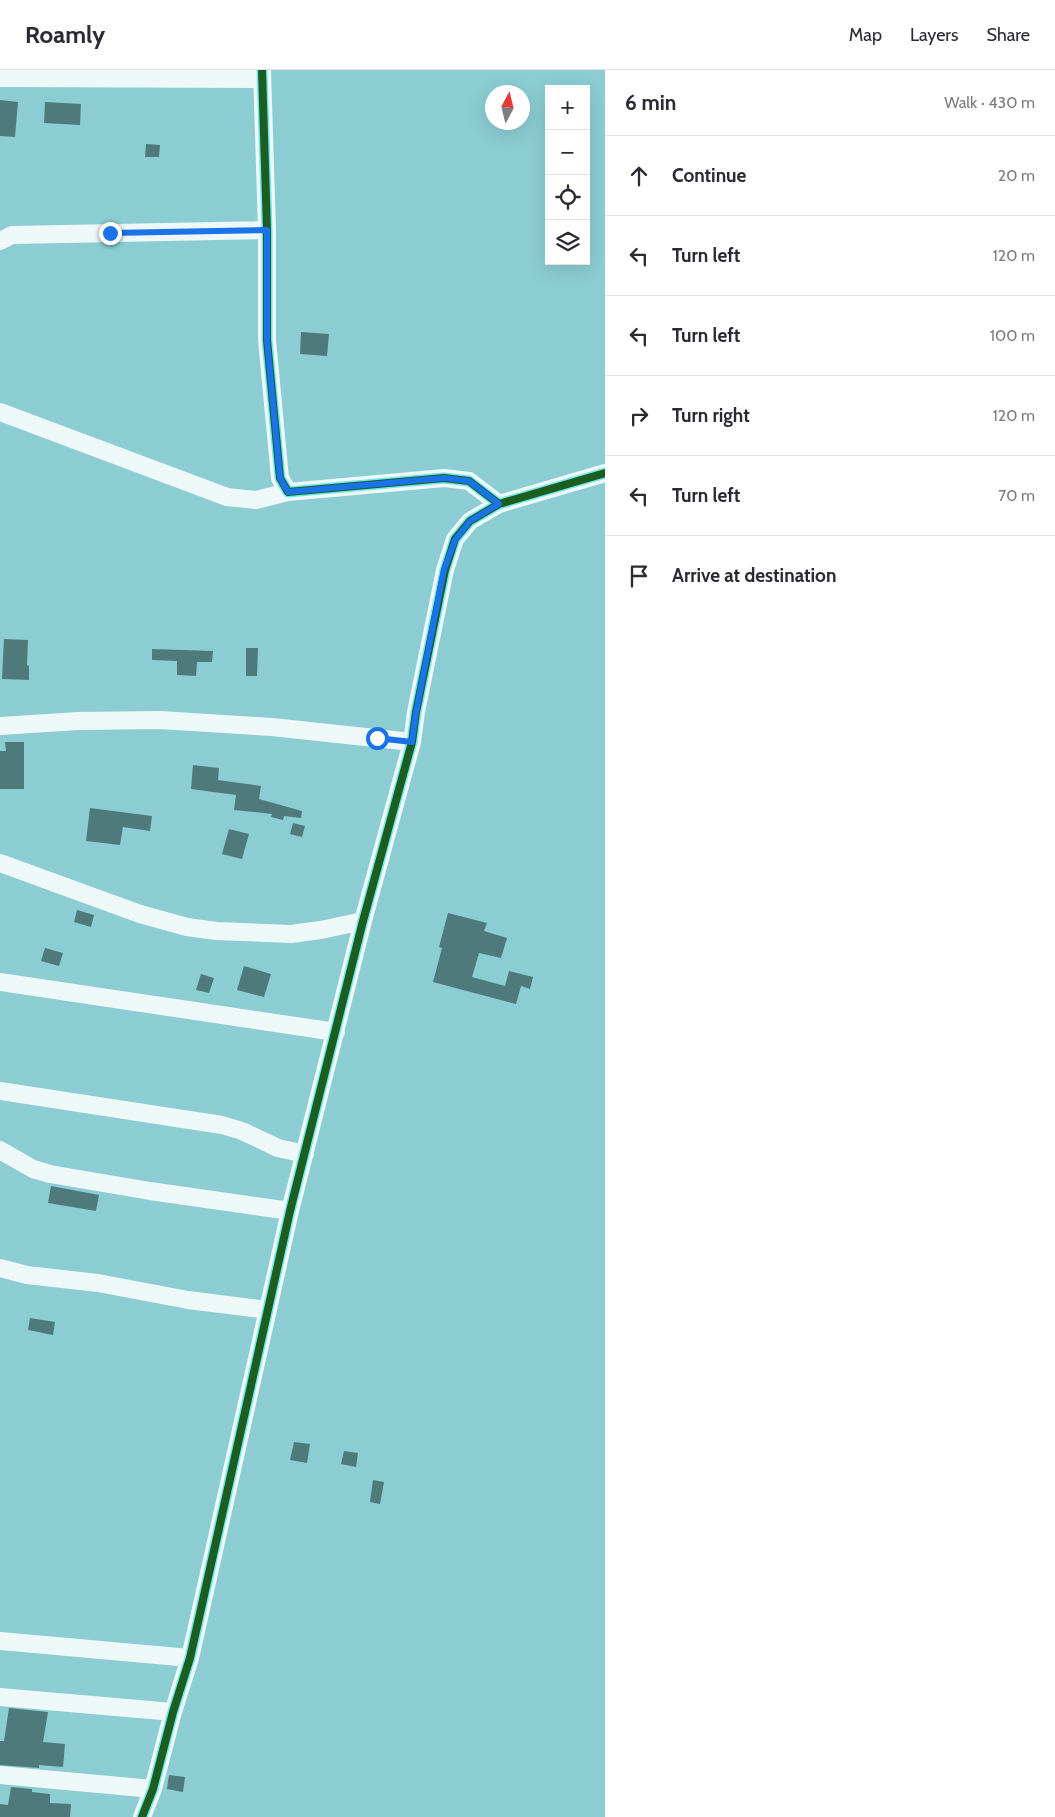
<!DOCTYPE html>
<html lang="en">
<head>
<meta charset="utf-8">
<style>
	body { margin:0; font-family:Cabin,sans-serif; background:#f2f2f3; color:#2b2b33 }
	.controls { position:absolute; right:15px; top:15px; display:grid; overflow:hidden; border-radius:0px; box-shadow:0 5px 20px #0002 }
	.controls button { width:45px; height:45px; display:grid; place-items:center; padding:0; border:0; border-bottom:1px solid #e1e1e2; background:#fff; color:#2b2b33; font:25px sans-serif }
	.compass { position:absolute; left:485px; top:15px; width:45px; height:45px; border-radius:50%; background:#fff; box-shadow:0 5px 20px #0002; rotate:7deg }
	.stop { position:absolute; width:15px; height:15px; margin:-11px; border:4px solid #1a73e8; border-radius:50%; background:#fff }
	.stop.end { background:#1a73e8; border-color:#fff; box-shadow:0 1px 5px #0008 }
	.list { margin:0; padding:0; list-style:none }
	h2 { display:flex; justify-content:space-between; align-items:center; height:65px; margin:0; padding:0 20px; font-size:21px }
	h2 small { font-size:16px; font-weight:400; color:#7c7c81 }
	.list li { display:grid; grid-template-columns:32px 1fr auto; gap:15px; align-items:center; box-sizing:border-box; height:80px; padding:0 20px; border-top:1px solid #e1e1e2 }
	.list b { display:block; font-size:19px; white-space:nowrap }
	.list em { font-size:16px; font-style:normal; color:#7c7c81 }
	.icon { flex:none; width:28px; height:28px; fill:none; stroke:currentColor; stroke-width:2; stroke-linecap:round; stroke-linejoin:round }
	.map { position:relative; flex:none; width:605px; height:1747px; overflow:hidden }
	header { display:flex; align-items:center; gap:30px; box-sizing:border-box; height:70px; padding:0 25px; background:#fff; border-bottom:1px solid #e1e1e2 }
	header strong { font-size:24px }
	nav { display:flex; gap:28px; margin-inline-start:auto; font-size:18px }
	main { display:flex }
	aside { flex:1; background:#fff }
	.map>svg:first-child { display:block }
	.building { fill:#4e7a7c }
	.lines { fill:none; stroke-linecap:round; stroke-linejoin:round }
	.minor { stroke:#eef8f8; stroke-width:18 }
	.cycleway-casing { stroke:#6de6f1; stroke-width:11 }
	.cycleway { stroke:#1b5e20; stroke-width:8 }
	.route { stroke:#1a73e8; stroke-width:6 }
</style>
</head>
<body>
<header>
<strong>Roamly</strong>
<nav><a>Map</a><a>Layers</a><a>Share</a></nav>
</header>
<main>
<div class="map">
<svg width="605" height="1747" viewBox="0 0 605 1747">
	<rect width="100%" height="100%" fill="#8bcdd3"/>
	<path class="building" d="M0 30 18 32 15 67 0 66Z
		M45 32 81 34 80 55 44 53Z
		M146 74 160 75 159 87H145Z
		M301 262 329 264 327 286 300 284Z
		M4 569 28 570 27 595 29 596V610L2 609Z
		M246 578H258L257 606H246Z
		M152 579 213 581 212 592H197L196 606 177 605V591L152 590Z
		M5 672H24V719H0V681H6Z
		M193 695 219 698 218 710 261 716 259 729 302 741 301 748 284 746 283 750 271 747 272 744 234 740 236 725 191 719Z
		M90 738 152 746 150 761 123 757 120 775 86 771Z
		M293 753 305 756 302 767 290 764Z
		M229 759 249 764 242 789 222 784Z
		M77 840 94 845 91 857 74 852Z
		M448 843 487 853 484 861 507 868 501 888 479 883 472 907 505 916 509 901 533 907 530 919 521 916 516 934 433 912 442 878 439 877Z
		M45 878 63 883 59 896 41 891Z
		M244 896 271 904 264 927 237 920Z
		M201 904 214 908 209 923 196 920Z
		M51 1116 99 1125 96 1141 48 1133Z
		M30 1248 55 1252 53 1265 28 1260Z
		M294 1372 310 1374 307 1393 290 1390Z
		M344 1381 358 1383 356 1397 341 1394Z
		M373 1410 384 1412 380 1434 370 1432Z
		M9 1638 48 1642 43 1672 65 1674 63 1697 39 1695V1698L0 1695V1671H4Z
		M169 1705 185 1707 183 1722 167 1719Z
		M11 1717 32 1719V1722L50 1724V1733L71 1734 70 1747H0V1734L8 1735Z"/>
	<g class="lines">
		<path class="minor" d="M262 0 267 160V270L280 408 288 422 444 408 469 411 499 434
			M0 8 262 9
			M0 171 12 165 267 160
			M0 342 227 427 256 430 288 422
			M0 656 78 651 160 650 272 657 412 672
			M0 793 140 844 187 857 216 861 291 864 321 860 363 851
			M0 912 336 962
			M0 1021 222 1055 242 1061 278 1078 305 1084
			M0 1080 33 1099 50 1104 150 1121 290 1141
			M0 1198 27 1205 98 1213 188 1230 268 1240
			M0 1571 190 1588
			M0 1627 173 1642
			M0 1705 153 1719
			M142 1747 153 1719 173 1642 190 1588 290 1141 363 851 412 672 416 642 445 500 455 469 470 451 499 434 605 403"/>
		<defs>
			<path id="cycleway" d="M262 0 267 160V270L280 408 288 422 444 408 469 411 499 434
				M142 1747 153 1719 173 1642 190 1588 290 1141 363 851 412 672 416 642 445 500 455 469 470 451 499 434 605 403"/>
		</defs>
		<use href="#cycleway" class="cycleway-casing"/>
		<use href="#cycleway" class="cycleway"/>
	</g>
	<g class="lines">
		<path class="route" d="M110 163 267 160V270L280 408 288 422 444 408 469 411 499 434 470 451 455 470 444 500 416 642 412 672 377 668"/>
	</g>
</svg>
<div class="controls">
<button>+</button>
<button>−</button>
<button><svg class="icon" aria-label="locate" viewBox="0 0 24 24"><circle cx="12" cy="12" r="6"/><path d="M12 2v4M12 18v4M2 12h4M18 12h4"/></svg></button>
<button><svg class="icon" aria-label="layers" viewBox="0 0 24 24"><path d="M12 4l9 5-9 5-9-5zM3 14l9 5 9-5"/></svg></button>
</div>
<svg class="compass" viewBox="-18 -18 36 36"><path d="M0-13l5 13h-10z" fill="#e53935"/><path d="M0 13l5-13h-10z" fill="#7c7c81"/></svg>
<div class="stop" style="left:377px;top:668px"></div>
<div class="stop end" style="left:110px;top:163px"></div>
</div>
<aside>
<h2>6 min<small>Walk · 430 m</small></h2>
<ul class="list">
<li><svg class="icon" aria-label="ahead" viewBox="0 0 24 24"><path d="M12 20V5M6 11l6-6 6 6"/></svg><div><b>Continue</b></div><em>20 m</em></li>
<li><svg class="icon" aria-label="left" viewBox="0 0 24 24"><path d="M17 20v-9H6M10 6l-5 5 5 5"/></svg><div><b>Turn left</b></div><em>120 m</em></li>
<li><svg class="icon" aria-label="left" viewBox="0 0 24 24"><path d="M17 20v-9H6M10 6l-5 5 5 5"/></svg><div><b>Turn left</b></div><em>100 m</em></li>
<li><svg class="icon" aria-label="right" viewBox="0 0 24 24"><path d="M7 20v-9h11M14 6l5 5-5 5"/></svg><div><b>Turn right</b></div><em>120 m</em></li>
<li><svg class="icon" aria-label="left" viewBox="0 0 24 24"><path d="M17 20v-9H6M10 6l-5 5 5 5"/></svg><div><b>Turn left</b></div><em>70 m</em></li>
<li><svg class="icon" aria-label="arrive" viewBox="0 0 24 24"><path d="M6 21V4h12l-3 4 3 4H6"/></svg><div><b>Arrive at destination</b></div></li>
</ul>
</aside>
</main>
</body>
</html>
